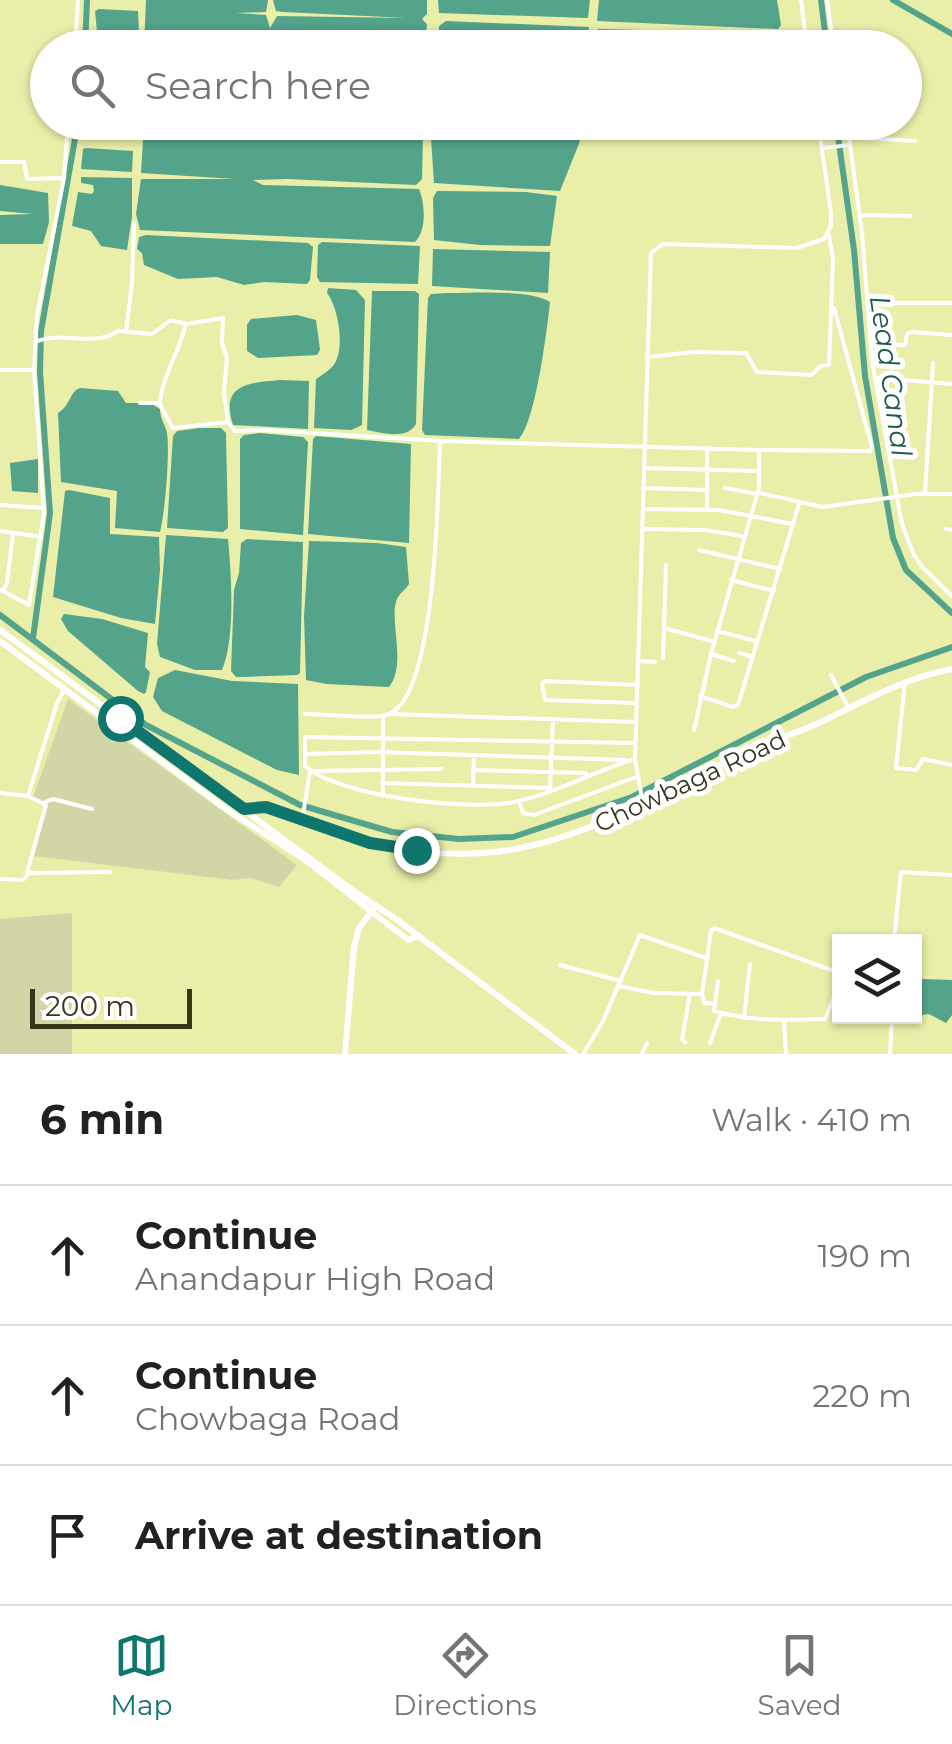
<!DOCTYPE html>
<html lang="en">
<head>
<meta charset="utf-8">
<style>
	body { margin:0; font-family:Montserrat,sans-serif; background:#f2f2f2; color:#202124 }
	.controls { position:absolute; right:30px; bottom:30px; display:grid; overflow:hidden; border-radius:0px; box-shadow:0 2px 8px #0004 }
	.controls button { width:90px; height:90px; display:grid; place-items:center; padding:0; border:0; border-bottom:2px solid #e0e0e0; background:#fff; color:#202124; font:50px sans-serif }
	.scale { position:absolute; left:30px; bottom:25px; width:162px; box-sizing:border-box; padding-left:10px; border:5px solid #35361a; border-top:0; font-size:28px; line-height:35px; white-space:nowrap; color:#35361a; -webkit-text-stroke:8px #fff; paint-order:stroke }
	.stop { position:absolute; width:30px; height:30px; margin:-22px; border:8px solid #0f766e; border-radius:50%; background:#fff }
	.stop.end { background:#0f766e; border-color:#fff; box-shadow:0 2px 10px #0008 }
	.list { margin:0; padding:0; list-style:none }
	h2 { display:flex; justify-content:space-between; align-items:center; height:130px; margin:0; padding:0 40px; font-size:42px }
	h2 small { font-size:32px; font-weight:400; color:#757577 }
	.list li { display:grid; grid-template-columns:65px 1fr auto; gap:30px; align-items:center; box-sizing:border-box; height:140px; padding:0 40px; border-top:2px solid #e0e0e0 }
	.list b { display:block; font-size:38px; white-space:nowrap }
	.list p { margin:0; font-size:32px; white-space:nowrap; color:#757577 }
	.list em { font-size:32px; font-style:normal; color:#757577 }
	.icon { flex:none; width:55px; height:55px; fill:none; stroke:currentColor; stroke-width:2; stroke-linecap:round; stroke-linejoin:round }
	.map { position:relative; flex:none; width:952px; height:1054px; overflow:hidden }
	.search { position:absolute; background:#fff; box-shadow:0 2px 8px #0004; left:30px; right:30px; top:30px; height:110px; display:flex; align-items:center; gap:25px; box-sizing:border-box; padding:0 35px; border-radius:55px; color:#757577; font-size:38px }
	.sheet { height:550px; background:#fff }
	nav { display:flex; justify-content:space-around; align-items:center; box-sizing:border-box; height:140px; border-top:2px solid #e0e0e0; background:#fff; font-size:28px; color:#757577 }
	nav a { display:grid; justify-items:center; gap:5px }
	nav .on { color:#0f766e }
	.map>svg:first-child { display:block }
	.green { fill:#d2d6a7 }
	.water { fill:#54a38b }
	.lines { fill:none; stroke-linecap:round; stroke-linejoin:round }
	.canal { stroke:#54a38b; stroke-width:6 }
	.street { stroke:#fff; stroke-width:4 }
	.secondary { stroke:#fff; stroke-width:6 }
	.route { stroke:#0f766e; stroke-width:12 }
	.labels { text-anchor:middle; stroke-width:10; stroke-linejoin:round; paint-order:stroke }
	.street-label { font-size:25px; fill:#35361a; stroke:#fff }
	.water-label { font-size:28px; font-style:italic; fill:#1a5a49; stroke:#fff }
</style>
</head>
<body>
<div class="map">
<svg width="952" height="1054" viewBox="0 0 952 1054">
	<rect width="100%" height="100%" fill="#e9eea8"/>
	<path class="green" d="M68 699 297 865 279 887 251 878 233 880 33 856 47 806 32 800Z
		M72 913V1054H0V919Z"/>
	<path class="water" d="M146 0H268L266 12 236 13 266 15 270 28 277 16 407 18 283 12 276 11 273 0H427V14L422 19 427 24 425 47H144Z
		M438 0H590L588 18 439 13Z
		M599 0H777L781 25 778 29 597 21Z
		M99 9 138 11 139 32 133 34 97 31 95 11Z
		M446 21 589 27 590 47H438L439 26Z
		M598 29 769 33 777 36 779 47H596Z
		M433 122H582V130L575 135 441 129 434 128Z
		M144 124 420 134 423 138 422 179 416 185 288 179 253 180 263 185 419 189C425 204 427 230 415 242L140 230 136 214 141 179H235L141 173Z
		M465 135 578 139 580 141 560 191 434 183 431 138Z
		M86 148 133 151 132 172 81 169 83 149Z
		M81 177 132 178V217L127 250 101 246 91 231 72 226 78 192 92 194 94 191 93 185 81 183Z
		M0 185 48 193 49 222 43 244H0V215L33 214 0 211Z
		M437 191 526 192 557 196 550 246 480 245 434 240 433 198Z
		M146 235 308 243 313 247 310 280 307 284 264 282 244 285 217 277 178 279 144 265 142 253 137 249 139 237Z
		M322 242 420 246 418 284 320 282 317 277 318 245Z
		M433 249 550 252 548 293 432 286Z
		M328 288 356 290 365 300 362 425 351 430 314 428 316 379C323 374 331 370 335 363 345 346 338 307 327 293Z
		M372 291H415L419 294 416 424C407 440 383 433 367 430Z
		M447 293C472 293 531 289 550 302 547 330 536 420 519 439L425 435 422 430 428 298 431 294Z
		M297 315 316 320 320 350 317 355 258 358 247 351V325L251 319Z
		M280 380 309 381 308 429 233 425C220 384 248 383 280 380Z
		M80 388 118 391 126 403H150L160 409C160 419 165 424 167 433 170 452 165 513 160 532L115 528 117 491 61 482 58 413C71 405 70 391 80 388Z
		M199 428H221L226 433 228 528 223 532 167 528 173 436 177 431Z
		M260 433 303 437 308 442 303 535 240 529V439L244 435Z
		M316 436 411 444 409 543 308 534 313 439Z
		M38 459V493L12 491 10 463Z
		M69 490 110 498V534L159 537 160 570 155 624 121 618 53 597 65 491Z
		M166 535 228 539C231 572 236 637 222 670H195L160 657 157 644Z
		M247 539 303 542 300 673 297 675 244 677H236L231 671 234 590 239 573 241 543Z
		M309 541 377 543 406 547 409 584C406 589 401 592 398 597 387 616 408 664 389 687L327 684 306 680 304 616Z
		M64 614 102 619 148 633 145 667 150 672 146 692 144 694 138 691 68 631 61 619Z
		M175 670 232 681 298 684 299 775 277 770 162 711 153 697 158 678Z
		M915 972 922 979 952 980V1015L946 1023 929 1014 915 1016Z"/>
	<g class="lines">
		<path class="canal" d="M821 0 827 48
			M893 0 952 34
			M85 48 87 0
			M836 122 854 250 865 376 893 538 906 570 952 613
			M0 615 146 725 300 805 392 832 459 839 513 837 632 797 866 677 952 647
			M33 638 50 513 40 372 41 331 78 122"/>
		<path class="street" d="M801 0 807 48
			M827 0 834 48
			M75 48 78 0
			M847 122 862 233 872 361 902 524 913 553 922 567 952 596
			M849 137 915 141
			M824 148 849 145
			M0 162H24L27 179 64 178
			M859 215 911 216
			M868 303H952
			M126 332 132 283 134 223
			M35 342C62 330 94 348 118 331L152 334 171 320 186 324 223 318 222 343 227 358 224 392 228 422 235 431 264 430 440 441 759 450V488L711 654 694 730
			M871 344 905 345 907 334 912 332 952 335
			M647 357 693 352 746 353 757 372 811 375 821 366 829 365 833 259 829 235
			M0 370H34L44 513 29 605 3 591
			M34 370 37 316 64 178 68 122
			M877 378 952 384
			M140 403H159L173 428 228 422
			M160 404C161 379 180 350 186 324
			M759 450 870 451 872 447 834 308
			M644 468 759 471
			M643 488 707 490
			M725 488 757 494
			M760 493 823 507 916 494H952
			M925 493 933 363
			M0 505 44 508
			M707 508V448
			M644 509 719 510 793 524
			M642 529 705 530 742 536
			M946 529 952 530
			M0 531 41 537
			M699 550 780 569
			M731 580 774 591
			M0 590 3 591 7 583 13 534
			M664 628 712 641
			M717 631 756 641
			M739 653 753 657
			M711 654 734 661
			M663 658 666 565
			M639 661 655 662
			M831 675 848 707
			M905 682 896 768 916 770 923 759 952 765
			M700 696 733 707 738 705 799 504
			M636 703 545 700 542 684 546 681 638 685
			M305 714C323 714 376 720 389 714 437 695 438 488 440 441
			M391 714 636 722
			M305 754 378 752 625 760
			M631 760C593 772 554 794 514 802 469 811 340 797 305 766V737L635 743
			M473 770 586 773
			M382 783 548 788
			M473 785 474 755
			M550 788 553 720
			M0 793 28 796 57 703 65 689
			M383 796V716
			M519 801 523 813 534 815 636 777
			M45 802 53 799 92 809
			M643 804 635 759 651 253 663 244 797 248 824 239 831 225V213L818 122
			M303 815 310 771 441 769
			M27 873 46 805 30 797
			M0 879 23 880 29 873 110 872
			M854 942 858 937 894 940 901 872 952 875
			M560 965 621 981
			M619 986 654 993 702 994 711 931 714 928 840 973
			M702 994 704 1003 715 1004 714 1011C751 1022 787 1020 825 1019L840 983
			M715 1004 718 981
			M744 1018 750 964
			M784 1020 786 1054
			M685 1042 682 1039 690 994
			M710 1043 721 1013
			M583 1054 603 1021 640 935 706 958
			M642 1054 647 1043
			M890 1054 892 1016"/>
		<path class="secondary" d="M0 630 355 892 396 919 575 1054
			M0 641 226 809 304 859 408 940 418 936
			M244 809C274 798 341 836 374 844 417 854 467 857 510 850 597 835 670 788 748 751 771 740 796 734 819 723 862 702 904 678 952 669
			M345 1054 354 947 359 928 376 906"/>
	</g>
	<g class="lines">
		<path class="route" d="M120 718 244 809 266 807 370 843 416 850"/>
	</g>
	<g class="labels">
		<g class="street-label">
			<text transform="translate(690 781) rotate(-25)" y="9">Chowbaga Road</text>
		</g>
		<g class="water-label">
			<text transform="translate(891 376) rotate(82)" y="10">Lead Canal</text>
		</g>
	</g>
</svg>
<div class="controls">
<button><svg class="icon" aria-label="layers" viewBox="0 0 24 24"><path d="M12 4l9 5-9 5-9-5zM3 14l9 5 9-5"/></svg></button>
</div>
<div class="scale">200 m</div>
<div class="stop" style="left:120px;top:718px"></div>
<div class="stop end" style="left:416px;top:850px"></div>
<div class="search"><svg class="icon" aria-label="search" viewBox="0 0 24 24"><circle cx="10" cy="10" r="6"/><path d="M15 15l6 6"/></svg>Search here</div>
</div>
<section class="sheet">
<h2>6 min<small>Walk · 410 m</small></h2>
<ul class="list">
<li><svg class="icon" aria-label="ahead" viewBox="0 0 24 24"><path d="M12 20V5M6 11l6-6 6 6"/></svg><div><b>Continue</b><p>Anandapur High Road</p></div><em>190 m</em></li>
<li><svg class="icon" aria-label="ahead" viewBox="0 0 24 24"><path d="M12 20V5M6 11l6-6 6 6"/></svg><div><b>Continue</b><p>Chowbaga Road</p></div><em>220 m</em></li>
<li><svg class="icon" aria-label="arrive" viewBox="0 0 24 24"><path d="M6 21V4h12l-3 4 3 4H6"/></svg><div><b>Arrive at destination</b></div></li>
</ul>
</section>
<nav>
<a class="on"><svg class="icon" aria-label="map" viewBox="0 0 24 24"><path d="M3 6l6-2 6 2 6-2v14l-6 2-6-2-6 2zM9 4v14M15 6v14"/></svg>Map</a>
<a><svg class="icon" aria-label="directions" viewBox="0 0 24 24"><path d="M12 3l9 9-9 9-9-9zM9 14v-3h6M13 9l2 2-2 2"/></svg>Directions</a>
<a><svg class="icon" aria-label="saved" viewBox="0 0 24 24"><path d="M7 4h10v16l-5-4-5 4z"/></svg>Saved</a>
</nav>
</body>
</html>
